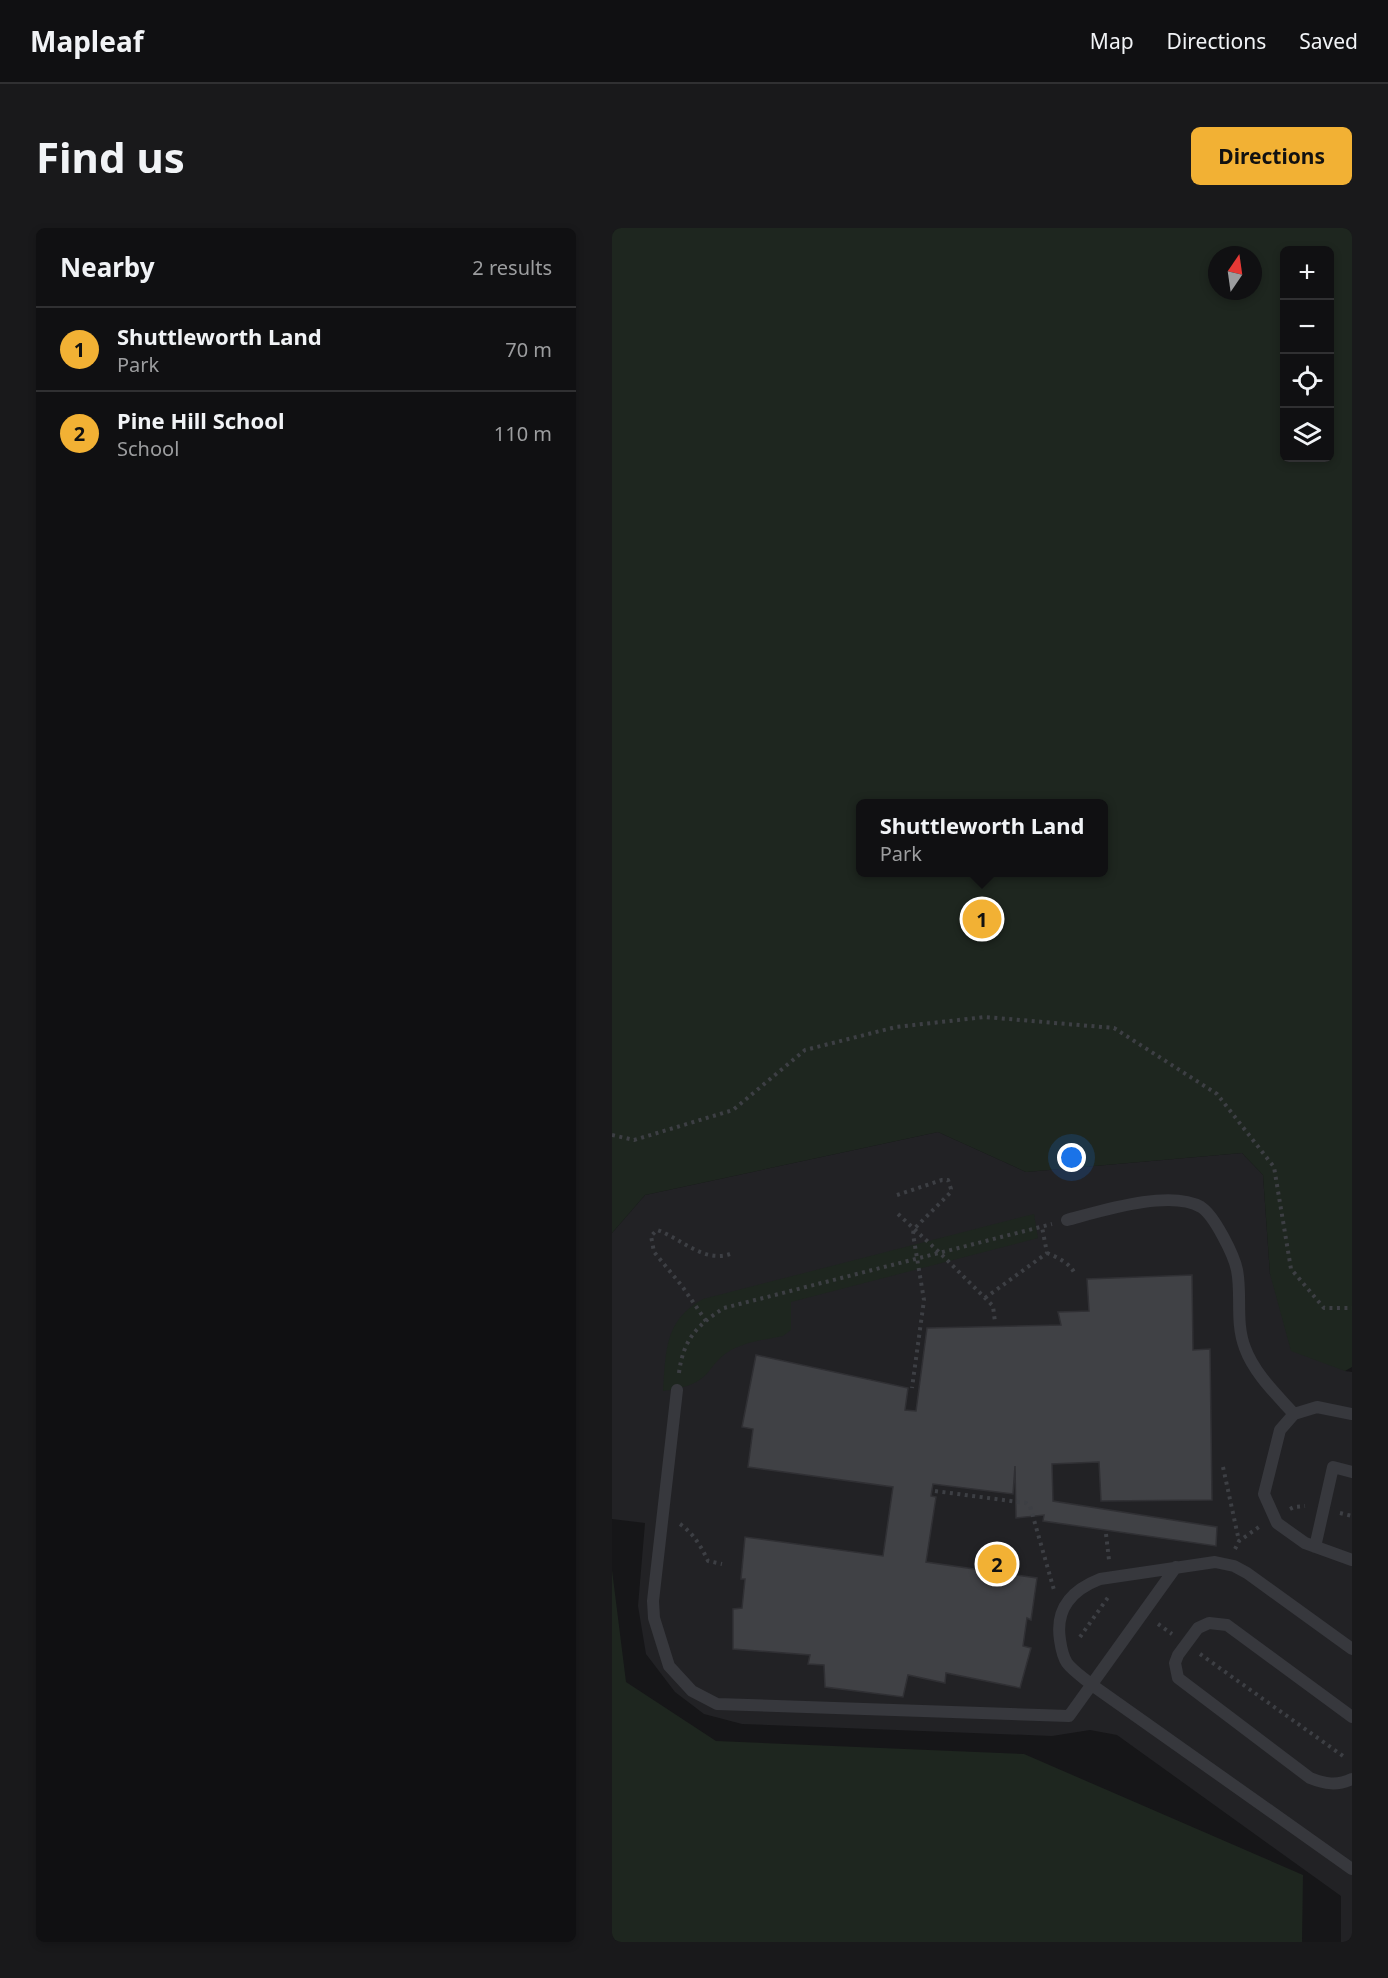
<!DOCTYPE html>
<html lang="en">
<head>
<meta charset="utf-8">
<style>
	body { margin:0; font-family:"Noto Sans",sans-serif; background:#19191b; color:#f1f3f6 }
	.controls { position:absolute; right:18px; top:18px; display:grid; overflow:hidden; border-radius:9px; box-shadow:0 3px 9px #0003 }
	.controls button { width:54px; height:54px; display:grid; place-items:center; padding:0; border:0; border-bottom:2px solid #303032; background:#101012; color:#f1f3f6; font:30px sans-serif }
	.compass { position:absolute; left:596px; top:18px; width:54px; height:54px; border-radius:50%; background:#101012; box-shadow:0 3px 9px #0003; rotate:13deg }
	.you { position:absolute; left:460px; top:930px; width:21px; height:21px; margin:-15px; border:4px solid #fff; border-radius:50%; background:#1a73e8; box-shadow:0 0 0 9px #1a73e833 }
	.badge { display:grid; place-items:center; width:39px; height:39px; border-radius:50%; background:#f2b134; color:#111; font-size:20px; font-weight:700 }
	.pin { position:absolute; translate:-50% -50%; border:3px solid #fff; box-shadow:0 2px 6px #0006 }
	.popup { position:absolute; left:244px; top:571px; width:252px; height:78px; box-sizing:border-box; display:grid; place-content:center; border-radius:9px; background:#101012; filter:drop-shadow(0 2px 4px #0005); font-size:20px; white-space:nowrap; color:#9c9d9f }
	.popup b { font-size:22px; color:#f1f3f6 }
	.popup::after { content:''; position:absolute; left:50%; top:100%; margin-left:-12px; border:12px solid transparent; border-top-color:#101012 }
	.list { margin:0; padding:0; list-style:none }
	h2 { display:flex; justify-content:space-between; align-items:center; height:78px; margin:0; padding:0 24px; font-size:26px }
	h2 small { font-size:20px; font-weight:400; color:#9c9d9f }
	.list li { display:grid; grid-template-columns:39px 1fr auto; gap:18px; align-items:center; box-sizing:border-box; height:84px; padding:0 24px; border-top:2px solid #303032 }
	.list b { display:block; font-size:22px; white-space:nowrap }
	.list p { margin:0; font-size:20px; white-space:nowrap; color:#9c9d9f }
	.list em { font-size:20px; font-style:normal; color:#9c9d9f }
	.icon { flex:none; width:33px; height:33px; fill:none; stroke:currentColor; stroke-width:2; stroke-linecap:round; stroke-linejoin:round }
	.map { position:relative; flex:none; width:740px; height:1714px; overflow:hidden; border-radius:9px }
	header { display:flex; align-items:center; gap:36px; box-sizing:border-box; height:84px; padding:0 30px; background:#101012; border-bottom:2px solid #303032 }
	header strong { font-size:28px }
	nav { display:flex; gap:33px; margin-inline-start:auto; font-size:21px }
	.intro { display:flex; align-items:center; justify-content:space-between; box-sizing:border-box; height:144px; padding:0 36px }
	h1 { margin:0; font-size:42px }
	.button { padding:15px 27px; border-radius:9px; background:#f2b134; color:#111; font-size:21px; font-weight:700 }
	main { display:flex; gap:36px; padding:0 36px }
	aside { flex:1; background:#101012; border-radius:9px; box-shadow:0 3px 9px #0003 }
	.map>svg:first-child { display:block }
	.built { fill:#222225 }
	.green { fill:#1e261f; fill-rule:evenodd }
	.building { fill:#404145; stroke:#303034; stroke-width:1.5 }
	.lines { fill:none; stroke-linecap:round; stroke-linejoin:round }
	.path { stroke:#3d3f44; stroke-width:4; stroke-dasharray:3 4.5; stroke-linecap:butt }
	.service { stroke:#37383d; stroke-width:12 }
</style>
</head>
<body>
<header>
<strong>Mapleaf</strong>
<nav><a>Map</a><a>Directions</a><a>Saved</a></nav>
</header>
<div class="intro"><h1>Find us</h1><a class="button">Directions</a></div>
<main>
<aside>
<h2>Nearby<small>2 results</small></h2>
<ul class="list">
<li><span class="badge">1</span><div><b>Shuttleworth Land</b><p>Park</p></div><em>70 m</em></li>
<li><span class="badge">2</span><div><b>Pine Hill School</b><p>School</p></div><em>110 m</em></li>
</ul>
</aside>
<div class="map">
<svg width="740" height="1714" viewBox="0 0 740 1714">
	<rect width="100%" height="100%" fill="#161618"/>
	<path class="built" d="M326 904 414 944 630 925 651 947 658 1046 733 1143 740 1144V1714H729V1668L505 1507 478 1502 440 1508 130 1496 92 1486 63 1464 34 1426 26 1378 33 1295 0 1291V1005L33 967Z"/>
	<path class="green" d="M0 0H740V1139L733 1143 679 1123 658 1046 651 947 630 925 414 944 326 904 33 967 0 1005ZM718 22V230H672V22ZM605 27H641V63H605ZM248 576H491V644H248Z
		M422 986 426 1010 179 1074V1102L171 1108C151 1112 130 1114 113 1126 106 1131 102 1137 97 1143 87 1157 67 1161 51 1163 54 1124 52 1092 91 1071Z
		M0 1342 14 1454 104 1513 412 1526 691 1647 690 1714H0Z"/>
	<path class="building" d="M580 1047 581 1122 598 1121 600 1272 489 1273 487 1234 440 1236 441 1273 605 1299 604 1318 431 1293 432 1287 404 1290 403 1238 401 1266 321 1256 319 1268 324 1269 314 1334 425 1350 419 1392 415 1390 411 1418 419 1420 408 1460 334 1445 333 1455 296 1447 291 1469 213 1459 212 1437 196 1436 198 1427 121 1421V1381L130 1380 133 1351H129L133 1309 271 1328 281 1259 136 1239 141 1201 130 1199 144 1127 296 1160 293 1182 304 1183 315 1100 449 1097 446 1084 477 1083 475 1051Z"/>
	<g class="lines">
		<path class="path" d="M0 907 22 912 121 882 193 822 284 799 373 789 502 800 605 866 662 939 679 1041 712 1080H740
			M285 967 330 952H336L339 961 338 965 302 1001 301 1006 312 1072 300 1160
			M286 986 328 1025 381 1078 383 1094
			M435 1025C445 1029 460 1036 463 1047
			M373 1070 435 1025 430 999
			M94 1093 70 1058 42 1024 39 1008 45 1002C69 1010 91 1035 118 1026
			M67 1145C71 1112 85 1097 112 1080L440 996
			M611 1239 627 1313
			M323 1263 414 1275 418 1278 442 1362
			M678 1281 682 1279 693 1278
			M728 1285 740 1288
			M68 1296C81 1305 89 1318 96 1333L110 1336
			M494 1306 497 1332
			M623 1321 627 1313 647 1299
			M546 1396 560 1406
			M468 1409 497 1368
			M588 1426 731 1528"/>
		<path class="service" d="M455 992C489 983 558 961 589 979 602 987 622 1027 625 1042 630 1067 623 1094 633 1120 642 1145 664 1166 682 1186
			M65 1162 41 1373 42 1390 57 1438 80 1463 105 1476 457 1488 564 1339
			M740 1186 705 1179 682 1186 668 1202 652 1266 665 1295 693 1315 740 1332
			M703 1319 721 1239 740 1244
			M740 1421 635 1345 622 1338 603 1334 488 1351C460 1362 443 1380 448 1412 449 1419 451 1429 455 1435 461 1443 472 1450 480 1457L740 1641
			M740 1489 615 1397 597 1395 586 1400 566 1427 563 1435 566 1450 698 1550C713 1556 725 1558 740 1551"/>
	</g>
</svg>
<div class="controls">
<button>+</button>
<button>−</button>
<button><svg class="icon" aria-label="locate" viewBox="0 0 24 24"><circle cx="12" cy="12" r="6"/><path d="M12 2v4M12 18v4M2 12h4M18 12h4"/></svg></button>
<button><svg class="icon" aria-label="layers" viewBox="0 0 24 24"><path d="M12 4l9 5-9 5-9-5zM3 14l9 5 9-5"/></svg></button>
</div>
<svg class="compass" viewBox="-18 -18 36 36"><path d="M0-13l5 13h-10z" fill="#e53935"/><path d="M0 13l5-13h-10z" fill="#9c9d9f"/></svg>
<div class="you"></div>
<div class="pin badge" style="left:370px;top:691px">1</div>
<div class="popup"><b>Shuttleworth Land</b>Park</div>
<div class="pin badge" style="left:385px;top:1336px">2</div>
</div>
</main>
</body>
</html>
